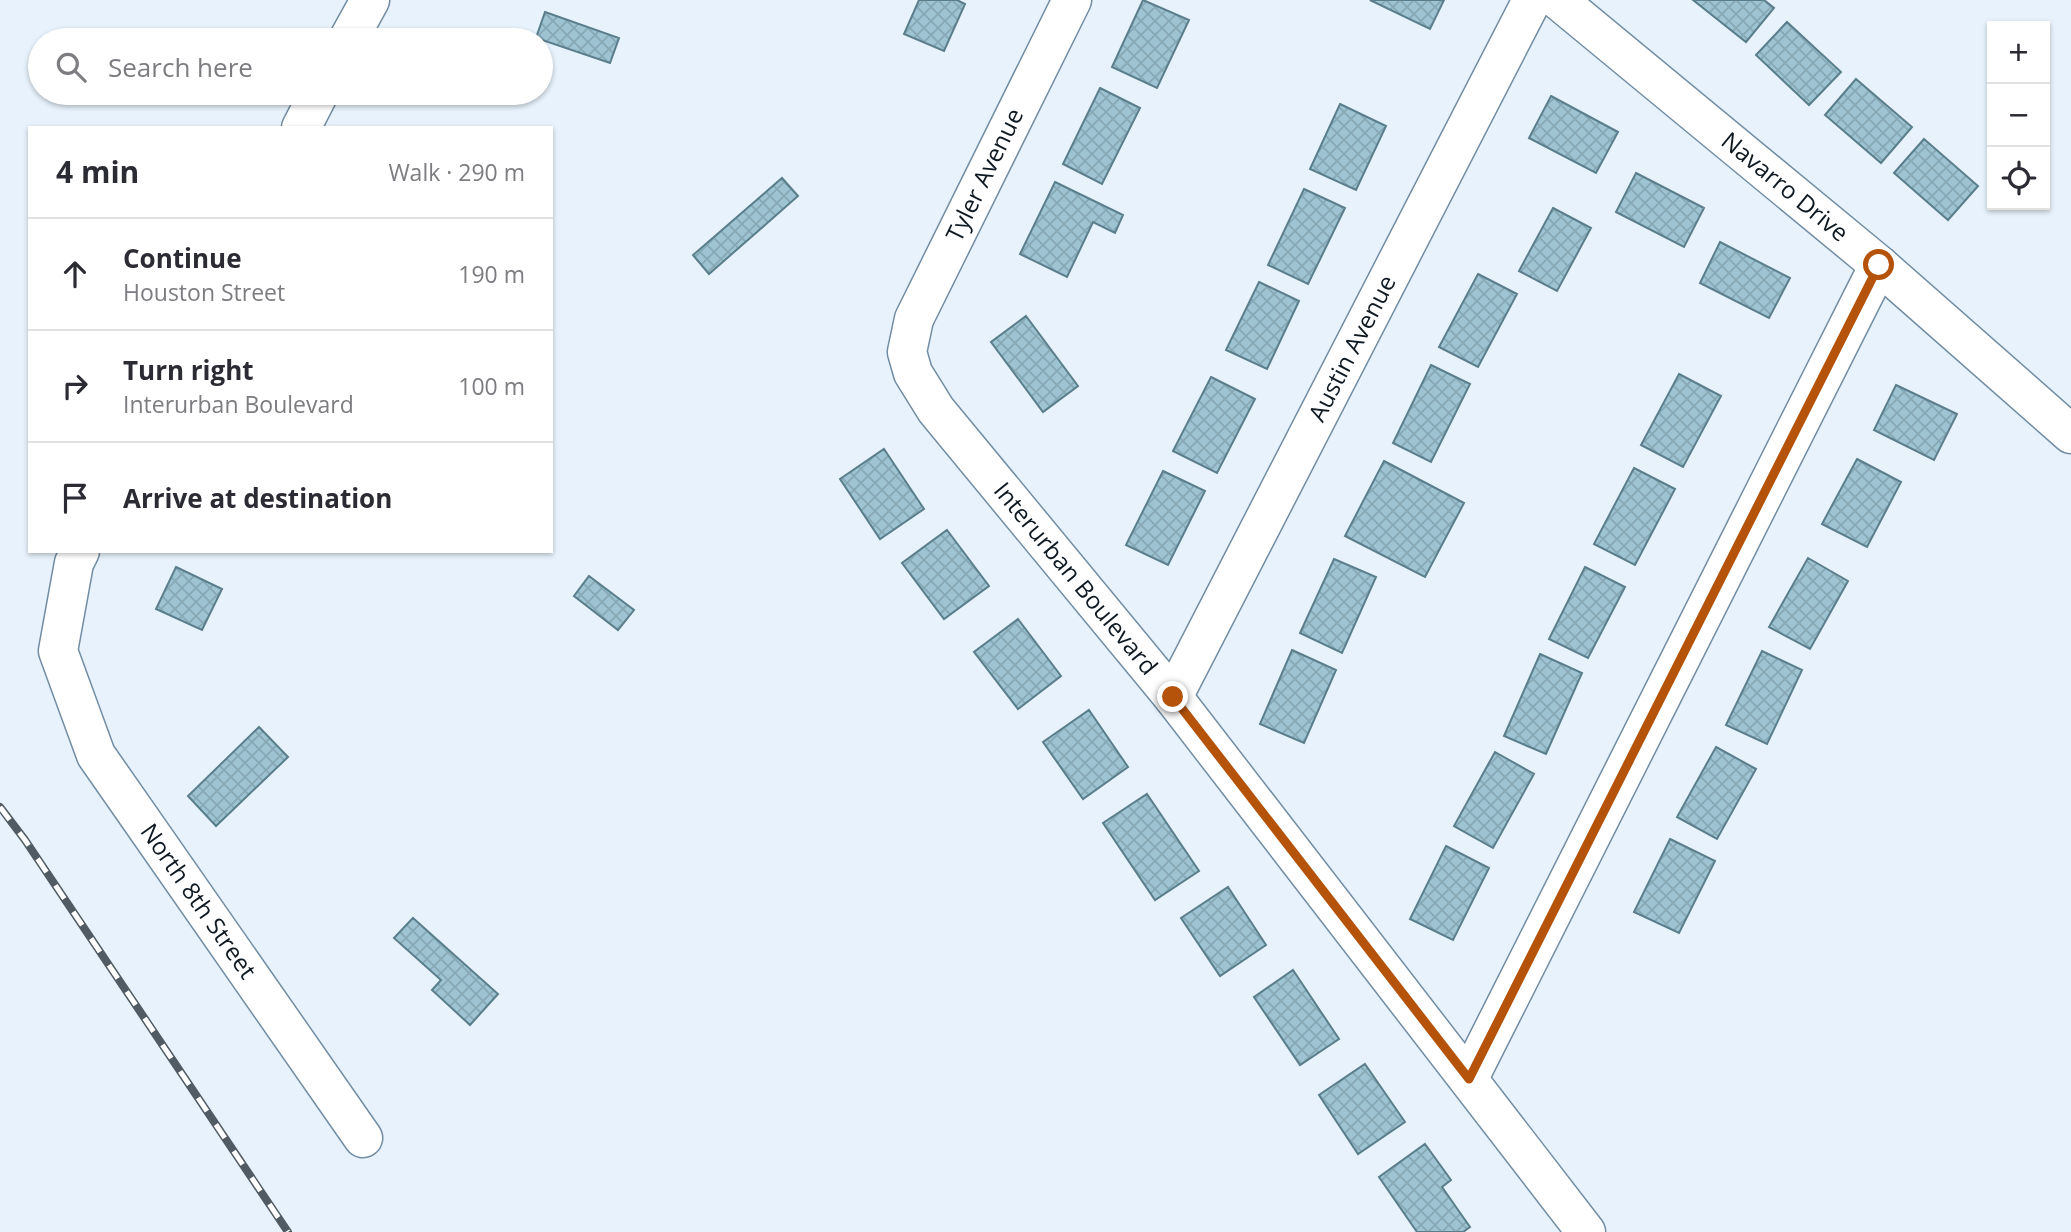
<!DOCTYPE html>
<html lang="en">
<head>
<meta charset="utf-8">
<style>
	body { margin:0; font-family:"Open Sans",sans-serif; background:#f2f2f3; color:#2b2b33 }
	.controls { position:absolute; right:21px; top:21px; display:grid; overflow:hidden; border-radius:0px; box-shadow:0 2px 5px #0004 }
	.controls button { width:63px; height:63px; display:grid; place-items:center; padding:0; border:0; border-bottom:2px solid #e1e1e2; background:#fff; color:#2b2b33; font:35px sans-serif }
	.stop { position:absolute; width:21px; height:21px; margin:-16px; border:5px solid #b45309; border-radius:50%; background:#fff }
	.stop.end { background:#b45309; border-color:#fff; box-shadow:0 2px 7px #0008 }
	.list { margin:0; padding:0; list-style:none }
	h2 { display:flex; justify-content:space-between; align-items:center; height:91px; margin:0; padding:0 28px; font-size:30px }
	h2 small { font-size:23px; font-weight:400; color:#7c7c81 }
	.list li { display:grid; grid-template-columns:46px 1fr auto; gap:21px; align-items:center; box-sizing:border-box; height:112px; padding:0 28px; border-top:2px solid #e1e1e2 }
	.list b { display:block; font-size:26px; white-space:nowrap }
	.list p { margin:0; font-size:23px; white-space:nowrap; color:#7c7c81 }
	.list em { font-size:23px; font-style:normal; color:#7c7c81 }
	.icon { flex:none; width:38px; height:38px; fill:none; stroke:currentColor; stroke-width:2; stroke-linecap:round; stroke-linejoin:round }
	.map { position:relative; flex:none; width:2071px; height:1232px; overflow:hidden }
	.search { position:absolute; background:#fff; box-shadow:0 2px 5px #0004; left:28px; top:28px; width:525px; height:77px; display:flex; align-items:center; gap:18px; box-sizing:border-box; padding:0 24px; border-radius:38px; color:#7c7c81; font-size:26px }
	.panel { position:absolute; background:#fff; box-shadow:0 2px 5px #0004; left:28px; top:126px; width:525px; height:427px; border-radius:0px }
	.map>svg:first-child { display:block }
	.building { fill:url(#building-cross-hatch); stroke:#5a7e8c; stroke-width:2 }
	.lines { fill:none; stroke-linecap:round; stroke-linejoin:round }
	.minor-casing { stroke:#728da3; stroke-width:41 }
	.minor { stroke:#fff; stroke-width:38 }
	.rail-casing { stroke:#515b64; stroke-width:8 }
	.rail { stroke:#fff; stroke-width:5; stroke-dasharray:16; stroke-linecap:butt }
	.route { stroke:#b45309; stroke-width:9 }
	.labels { text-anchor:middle; stroke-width:5; stroke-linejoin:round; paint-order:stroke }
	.street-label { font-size:24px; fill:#0f1922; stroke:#fff }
</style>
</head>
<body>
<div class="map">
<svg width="2071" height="1232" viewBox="0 0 2071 1232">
	<defs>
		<pattern id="building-cross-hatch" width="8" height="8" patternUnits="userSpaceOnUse" patternTransform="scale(1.75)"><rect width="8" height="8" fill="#9ec4d3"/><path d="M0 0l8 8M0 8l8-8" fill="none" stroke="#87a8b5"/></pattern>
	</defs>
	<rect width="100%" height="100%" fill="#e7f2fc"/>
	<path class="building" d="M919 0H957L965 4 944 51 904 34Z
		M1143 0 1189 20 1157 88 1112 67Z
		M1370 0H1444L1430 29Z
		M1693 0H1764L1774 8 1746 42Z
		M545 12 619 38 610 63 536 38Z
		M1787 22 1841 72 1809 105 1756 55Z
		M1856 79 1912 127 1881 163 1825 115Z
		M1100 88 1140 108 1102 184 1063 164Z
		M1551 96 1618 132 1596 173 1529 138Z
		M1340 104 1386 126 1356 190 1310 169Z
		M1924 139 1978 186 1948 220 1894 173Z
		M1636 173 1704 208 1684 247 1616 212Z
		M782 178 798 196 709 274 693 255Z
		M1055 182 1123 215 1115 233 1093 222 1067 277 1020 254Z
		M1304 189 1345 208 1308 284 1268 265Z
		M1553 208 1591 228 1557 291 1519 271Z
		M1720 242 1790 278 1769 318 1700 283Z
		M1478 274 1517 294 1478 367 1439 347Z
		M1259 282 1299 301 1267 369 1226 350Z
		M1026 316 1078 386 1043 412 991 342Z
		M1431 365 1470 384 1431 462 1393 443Z
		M1679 374 1721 396 1683 467 1641 445Z
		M1211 377 1255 399 1217 473 1173 451Z
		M1896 385 1957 414 1934 460 1874 430Z
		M884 449 924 509 880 539 840 479Z
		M1857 459 1901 482 1867 547 1822 524Z
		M1384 461 1464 503 1425 577 1345 536Z
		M1634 468 1675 489 1635 565 1594 544Z
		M1163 471 1205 491 1168 565 1126 545Z
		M947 530 989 586 944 619 902 563Z
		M1808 558 1848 581 1810 649 1769 627Z
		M1334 559 1376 577 1342 653 1300 633Z
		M176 567 222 589 202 630 156 609Z
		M1585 567 1625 587 1588 658 1549 639Z
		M589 576 634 610 618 630 574 596Z
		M1018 619 1061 676 1018 709 974 652Z
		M1292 650 1336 670 1304 743 1260 724Z
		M1762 651 1802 670 1767 744 1726 725Z
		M1540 654 1582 673 1546 754 1504 736Z
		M1089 710 1128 767 1083 799 1043 742Z
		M259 727 288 757 216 826 188 796Z
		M1716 747 1756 769 1717 839 1677 817Z
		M1495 752 1534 774 1493 848 1454 826Z
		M1147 794 1199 871 1155 900 1103 823Z
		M1670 839 1715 861 1679 933 1634 912Z
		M1446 846 1489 868 1453 940 1410 919Z
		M1228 887 1266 945 1220 976 1181 918Z
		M413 918 498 994 470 1025 432 990 441 980 394 938Z
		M1293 970 1339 1039 1300 1065 1254 997Z
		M1365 1064 1405 1122 1358 1154 1319 1095Z
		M1425 1144 1451 1180 1442 1187 1470 1227 1463 1232H1417L1379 1177Z"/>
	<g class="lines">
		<defs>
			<g id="minor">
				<path id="s1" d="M1072 0 914 319 907 352 913 373 936 410 1173 697 1586 1232"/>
				<path id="s2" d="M1558 0 1879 265 2071 434"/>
				<path d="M348 40 370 0"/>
				<path d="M301 128 319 93"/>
				<path id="s3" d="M80 551 74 563 58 651 96 755 363 1138"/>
				<path id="s4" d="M1173 697 1532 0"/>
				<path d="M1469 1078 1879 265"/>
			</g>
		</defs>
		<use href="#minor" class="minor-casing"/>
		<use href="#minor" class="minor"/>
		<defs>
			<path id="rail" d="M0 807 25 840 288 1232"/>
		</defs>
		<use href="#rail" class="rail-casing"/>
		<use href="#rail" class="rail"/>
	</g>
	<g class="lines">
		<path class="route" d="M1173 697 1469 1079 1879 265"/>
	</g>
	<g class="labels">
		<g class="street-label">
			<text transform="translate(985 175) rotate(-64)" y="8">Tyler Avenue</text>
			<text dy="8" stroke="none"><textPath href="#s2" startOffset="294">Navarro Drive</textPath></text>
			<text dy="8" stroke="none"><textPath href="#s4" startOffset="392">Austin Avenue</textPath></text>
			<text dy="8" stroke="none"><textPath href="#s1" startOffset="674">Interurban Boulevard</textPath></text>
			<text dy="8" stroke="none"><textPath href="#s3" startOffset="392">North 8th Street</textPath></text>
		</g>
	</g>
</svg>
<div class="controls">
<button>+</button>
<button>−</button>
<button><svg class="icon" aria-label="locate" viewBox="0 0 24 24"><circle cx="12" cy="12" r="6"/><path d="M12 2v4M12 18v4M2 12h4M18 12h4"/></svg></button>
</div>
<div class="stop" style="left:1879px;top:265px"></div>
<div class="stop end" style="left:1173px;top:697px"></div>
<div class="search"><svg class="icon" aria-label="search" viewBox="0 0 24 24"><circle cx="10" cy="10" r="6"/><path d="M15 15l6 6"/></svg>Search here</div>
<section class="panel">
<h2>4 min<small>Walk · 290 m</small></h2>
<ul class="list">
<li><svg class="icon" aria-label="ahead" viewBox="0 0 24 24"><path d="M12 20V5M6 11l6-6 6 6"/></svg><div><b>Continue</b><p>Houston Street</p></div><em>190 m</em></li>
<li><svg class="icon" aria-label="right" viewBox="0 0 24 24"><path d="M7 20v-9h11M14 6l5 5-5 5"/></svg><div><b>Turn right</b><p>Interurban Boulevard</p></div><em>100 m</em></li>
<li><svg class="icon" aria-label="arrive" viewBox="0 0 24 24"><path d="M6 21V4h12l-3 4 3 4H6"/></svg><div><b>Arrive at destination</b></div></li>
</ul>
</section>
</div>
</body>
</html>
